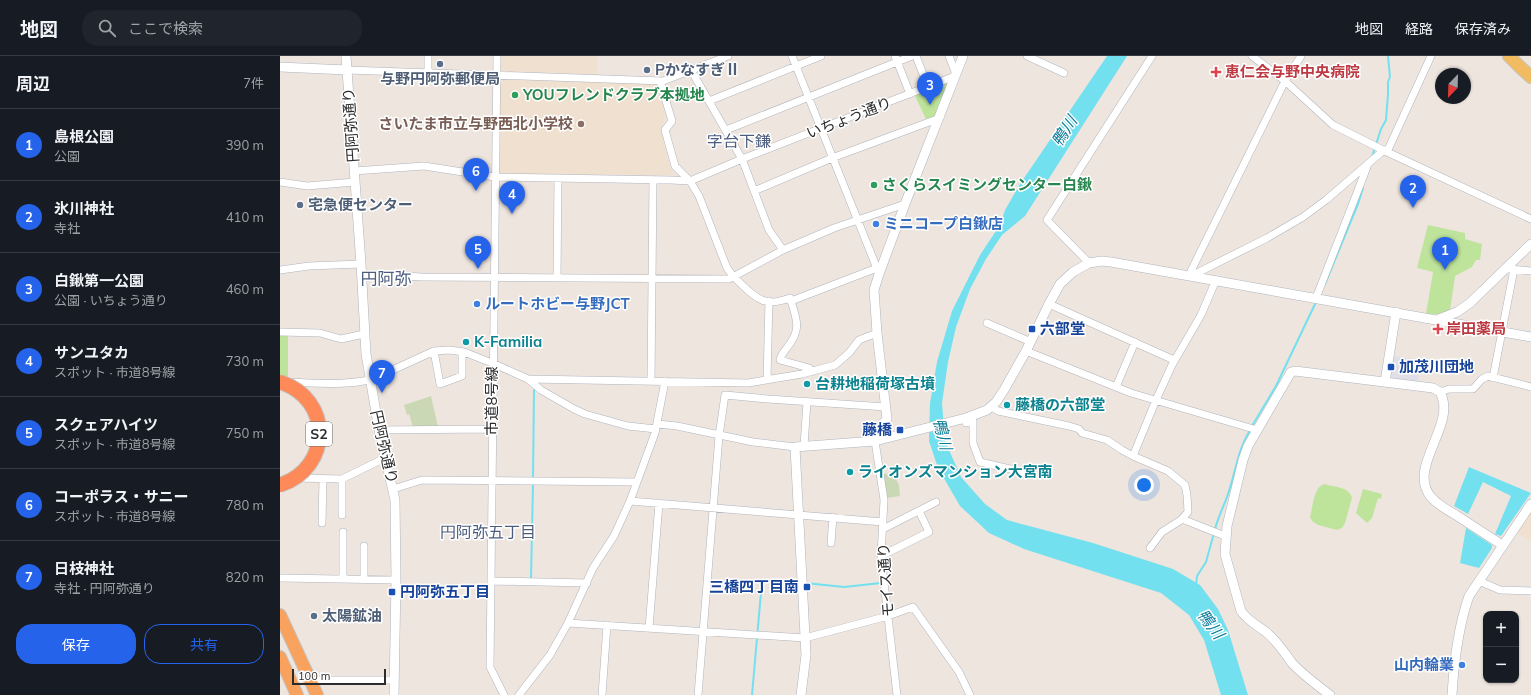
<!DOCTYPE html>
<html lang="ja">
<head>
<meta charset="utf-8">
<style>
	body { margin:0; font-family:Mulish,"Noto Sans JP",sans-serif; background:#20242c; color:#f1f3f6 }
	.controls { position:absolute; right:12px; bottom:12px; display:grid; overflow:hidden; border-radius:8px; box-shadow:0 1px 3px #0004 }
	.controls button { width:36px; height:36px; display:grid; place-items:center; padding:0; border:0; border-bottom:1px solid #363941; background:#171b24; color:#f1f3f6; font:20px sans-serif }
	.compass { position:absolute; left:1155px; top:12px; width:36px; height:36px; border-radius:50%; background:#171b24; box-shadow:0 1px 3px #0004; rotate:203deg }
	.scale { position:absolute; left:12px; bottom:10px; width:94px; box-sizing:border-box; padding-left:4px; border:2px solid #2c2c2c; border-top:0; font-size:11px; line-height:14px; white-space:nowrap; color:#2c2c2c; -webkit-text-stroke:3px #fff; paint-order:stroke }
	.you { position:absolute; left:864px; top:429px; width:14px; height:14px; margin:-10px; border:3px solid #fff; border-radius:50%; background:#1a73e8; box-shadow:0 0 0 6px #1a73e833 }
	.badge { display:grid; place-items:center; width:26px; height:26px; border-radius:50%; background:#2563eb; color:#fff; font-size:13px; font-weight:700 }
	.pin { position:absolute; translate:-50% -33px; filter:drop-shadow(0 1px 2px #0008) }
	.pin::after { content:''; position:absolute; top:21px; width:14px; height:12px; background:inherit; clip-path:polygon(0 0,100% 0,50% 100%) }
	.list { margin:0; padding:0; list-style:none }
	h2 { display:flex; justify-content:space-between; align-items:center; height:52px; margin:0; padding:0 16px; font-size:17px }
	h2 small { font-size:13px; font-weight:400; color:#9ea1a6 }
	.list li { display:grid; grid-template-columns:26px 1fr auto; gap:12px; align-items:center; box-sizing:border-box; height:72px; padding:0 16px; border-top:1px solid #363941 }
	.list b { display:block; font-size:15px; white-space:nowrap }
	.list p { margin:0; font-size:13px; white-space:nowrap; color:#9ea1a6 }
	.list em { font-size:13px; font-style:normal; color:#9ea1a6 }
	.actions { display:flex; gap:8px; padding:12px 16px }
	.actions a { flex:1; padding:9px 0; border:1px solid #2563eb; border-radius:16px; text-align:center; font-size:14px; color:#2563eb }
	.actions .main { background:#2563eb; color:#fff }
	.icon { flex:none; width:22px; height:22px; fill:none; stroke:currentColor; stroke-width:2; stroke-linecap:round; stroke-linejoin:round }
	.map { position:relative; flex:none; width:1251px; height:639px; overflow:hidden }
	header { display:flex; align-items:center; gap:24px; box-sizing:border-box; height:56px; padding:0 20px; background:#171b24; border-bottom:1px solid #363941 }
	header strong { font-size:19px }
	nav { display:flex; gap:22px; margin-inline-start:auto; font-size:14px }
	.search { width:280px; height:36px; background:#20242c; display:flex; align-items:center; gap:10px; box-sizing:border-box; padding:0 14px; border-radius:16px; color:#9ea1a6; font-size:15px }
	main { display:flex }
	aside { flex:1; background:#171b24 }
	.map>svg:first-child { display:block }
	.industrial { fill:#e0dfe7 }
	.education { fill:#efe0cf }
	.green { fill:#bee49c }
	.cemetery { fill:#cbd8b6 }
	.water { fill:#73e0ef }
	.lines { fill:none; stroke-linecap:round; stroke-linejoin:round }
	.stream { stroke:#73e0ef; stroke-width:2 }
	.minor-casing { stroke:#afb4bc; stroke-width:8 }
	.tertiary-casing { stroke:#afb4bc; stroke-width:10 }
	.primary-casing { stroke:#c4c4c4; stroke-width:14 }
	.trunk-casing { stroke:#c4c4c4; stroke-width:14 }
	.minor { stroke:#fff; stroke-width:7 }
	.tertiary { stroke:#fff; stroke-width:9 }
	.primary { stroke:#f1bb61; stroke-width:12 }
	.trunk { stroke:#f8a25d; stroke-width:12 }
	.motorway-bridge-casing { stroke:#c4c4c4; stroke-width:16; stroke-linecap:butt }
	.motorway-bridge { stroke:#fe8a59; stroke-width:14 }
	.service-dot { fill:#5c6f8a; stroke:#fff; stroke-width:1.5 }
	.health-dot { fill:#e0444e; stroke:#fff; stroke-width:1.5 }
	.leisure-dot { fill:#2e9e5b; stroke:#fff; stroke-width:1.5 }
	.education-dot { fill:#8d6e63; stroke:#fff; stroke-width:1.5 }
	.shop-dot { fill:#3f7fe0; stroke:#fff; stroke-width:1.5 }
	.transit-dot { fill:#1a4fb4; stroke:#fff; stroke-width:1.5 }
	.culture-dot { fill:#0f9aa8; stroke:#fff; stroke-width:1.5 }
	.labels { text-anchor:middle; stroke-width:3; stroke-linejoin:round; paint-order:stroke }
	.shield { fill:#fff; stroke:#6b6b6b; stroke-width:1 }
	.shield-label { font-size:14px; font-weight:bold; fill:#2c2c2c }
	.service-label { font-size:15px; font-weight:bold; fill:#4e5e75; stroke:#fff; text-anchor:start }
	.health-label { font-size:15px; font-weight:bold; fill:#be3a42; stroke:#fff; text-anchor:start }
	.leisure-label { font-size:15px; font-weight:bold; fill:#27864d; stroke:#fff; text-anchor:start }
	.street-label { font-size:15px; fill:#2c2c2c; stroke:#fff }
	.education-label { font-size:15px; font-weight:bold; fill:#785e54; stroke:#fff; text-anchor:end }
	.shop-label { font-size:15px; font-weight:bold; fill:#366cbe; stroke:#fff; text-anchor:start }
	.transit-label { font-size:15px; font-weight:bold; fill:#164399; stroke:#fff; text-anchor:start }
	.culture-label { font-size:15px; font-weight:bold; fill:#0d838f; stroke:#fff; text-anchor:start }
	.water-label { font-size:16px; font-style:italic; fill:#0d7c98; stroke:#fff }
	.neighbourhood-label { font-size:16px; fill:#4c5c7e; stroke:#fff }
	.quarter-label { font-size:17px; fill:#4c5c7e; stroke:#fff }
</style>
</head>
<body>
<header>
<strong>地図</strong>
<div class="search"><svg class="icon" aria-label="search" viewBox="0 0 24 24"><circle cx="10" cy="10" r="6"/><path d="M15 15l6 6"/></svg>ここで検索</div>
<nav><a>地図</a><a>経路</a><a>保存済み</a></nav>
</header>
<main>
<aside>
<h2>周辺<small>7件</small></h2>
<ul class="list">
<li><span class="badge">1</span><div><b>島根公園</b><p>公園</p></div><em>390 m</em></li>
<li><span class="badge">2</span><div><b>氷川神社</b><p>寺社</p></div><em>410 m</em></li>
<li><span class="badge">3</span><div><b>白鍬第一公園</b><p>公園 · いちょう通り</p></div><em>460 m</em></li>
<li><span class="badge">4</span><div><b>サンユタカ</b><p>スポット · 市道8号線</p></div><em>730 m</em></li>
<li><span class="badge">5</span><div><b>スクェアハイツ</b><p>スポット · 市道8号線</p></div><em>750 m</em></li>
<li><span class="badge">6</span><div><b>コーポラス・サニー</b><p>スポット · 市道8号線</p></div><em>780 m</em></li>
<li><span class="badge">7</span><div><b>日枝神社</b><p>寺社 · 円阿弥通り</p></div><em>820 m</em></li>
</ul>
<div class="actions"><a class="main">保存</a><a>共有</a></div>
</aside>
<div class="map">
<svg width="1251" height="639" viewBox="0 0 1251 639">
	<rect width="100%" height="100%" fill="#eee5df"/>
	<path class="industrial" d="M1112 300 1141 304 1138 327 1112 323 1110 321Z"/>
	<path class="education" d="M221 0H317V19L221 15Z
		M221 24 379 27 385 60 381 75 390 111 395 119 219 118V26Z
		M1251 448V486L1234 475Z"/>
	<path class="green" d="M666 26 669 29 656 60 646 63 634 38Z
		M1148 169 1185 177V183L1202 188 1200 204H1196L1192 211 1175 220 1170 255 1163 258H1146L1153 216 1137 212Z
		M0 279H8V323H0Z
		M1044 428C1054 431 1070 431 1072 442L1065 467 1062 472 1057 474 1038 469 1032 465 1030 461C1033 451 1033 432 1044 428Z
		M1083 433 1102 438 1101 443 1098 442 1092 462 1087 467 1076 457Z"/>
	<path class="cemetery" d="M151 340 158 371H133L129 358 127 359 124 349Z
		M613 417 619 429 620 440 607 442 603 418Z"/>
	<path class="water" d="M827 0H847L745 160 722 179 706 203 690 233 676 271 668 306 662 347 665 385 681 421 705 448 727 464 813 487 893 513 920 529 938 553 948 574 968 639H941L924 584 909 559 881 537 744 493 709 477 680 450 658 412 649 385 650 347 657 306 672 255 700 199 720 169 725 154 740 128Z
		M1189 411 1251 437 1221 480 1215 478 1231 440 1203 426 1188 458 1174 450Z
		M1186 472 1212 489V492L1199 512 1180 507Z"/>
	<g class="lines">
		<path class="stream" d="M1092 101 1101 73 1106 64 1108 38V26L1110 21 1108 0
			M1045 228 1078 148 1083 132
			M972 370 996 330 1036 246
			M253 422 254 334
			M935 473C938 461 944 450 948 438 956 415 957 396 970 374
			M251 522 253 428
			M525 527 564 531 601 527
			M916 529 917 520 926 506 934 477
			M472 639 482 525 520 527"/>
		<defs>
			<path id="minor" d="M217 0 210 611 224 639
				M512 0 598 215
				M615 0 630 38
				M636 0 648 31
				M669 0 676 18
				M747 0 784 17
				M972 0 1005 25 1053 69 1107 96 1251 163
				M67 14 383 25 448 0
				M411 14 462 103 489 174 503 194
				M148 16V0
				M380 25 392 65 385 74 395 110 410 125 419 140 447 212C453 221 472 240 482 244 491 248 501 245 510 242L511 245 597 212
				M429 45 541 0
				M446 74 632 0
				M1107 96 1151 0
				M74 115 144 110 215 121 391 124 410 125 462 103 675 20
				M0 126 27 130 75 126
				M474 135 552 102 660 62
				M809 207 767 164 872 0
				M1229 213 1251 215
				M0 214 29 210 81 208
				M82 218 142 221 449 223 503 194 554 172 625 148
				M909 219 1005 25 1021 0
				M913 219 987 182 1023 161 1046 144 1104 94
				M277 222 278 122
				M1036 242 1087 111
				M511 245C518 266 521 275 506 293 503 297 501 299 500 304L529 312 533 315
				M769 248 894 304
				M707 267 751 286
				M0 276 40 277 61 283 84 278
				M154 295 160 328 182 320V296
				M746 295 851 337 977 374
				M1213 322 1234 213
				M248 323 468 327 522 318 555 309 569 297 579 284 597 277
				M487 323 489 245
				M371 325 373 124
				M7 326C35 327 65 330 93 323L154 295 169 294 184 296 212 307 248 323 261 334 294 353 305 358 348 370 376 373
				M836 331 855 286
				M1160 336 1169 333H1193L1202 323 1208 320 1251 331
				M712 351 718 355 789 370 799 373 802 377 827 384 842 394 853 400 888 415 905 429 907 439 908 456 901 464 882 476 870 492
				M686 367 693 365V387L700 406 751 418
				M378 368 397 370 473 386 515 391
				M99 374 212 373
				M595 385 604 444 601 500 617 639
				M524 390 527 346
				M853 400 876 344 892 309 921 259 936 224
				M16 422 62 423 105 402
				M113 433 142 424 357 426
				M350 445 603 466
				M62 459V423
				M902 463 945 480
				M42 467 43 423
				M603 473 656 446
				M551 487 553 461
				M601 500 649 476 639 455
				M0 522 116 524
				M63 523V476
				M84 523V490
				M211 525 307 527
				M1199 525 1220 534 1251 535
				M288 567 525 582 608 560 633 551 679 616 690 639
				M369 572 379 447
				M30 624H114
				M239 639 270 599 288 567 313 512 334 480 350 445 375 377 385 325
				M322 639 327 569
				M418 639 439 380 445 339 488 343 606 351"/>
			<path id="tertiary" d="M66 0 81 208 86 298 99 374 115 444 116 524 114 639
				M0 11 67 14
				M1159 263 1177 256 1190 247 1251 188
				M1105 326 1116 256
				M595 385 600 371 607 363 597 277 594 234 599 218 625 148 683 0
				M521 639 526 599 515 391 595 385 686 362 707 354 716 346 724 334 746 295 769 248 780 228 793 216 809 207 822 205 831 206 1251 281
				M1050 639C1037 629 1023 619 1012 607 1004 596 997 585 986 576 977 569 968 565 961 555L945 498 947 470 963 404 968 390 1011 316 1015 315 1153 332 1160 336C1178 369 1126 411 1151 441 1158 449 1167 454 1176 459 1191 469 1207 479 1222 489
				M1172 639C1174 606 1178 571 1189 540L1251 448"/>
			<path id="primary" d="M1229 0 1239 10 1251 21"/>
			<path id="trunk" d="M0 559 37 639
				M0 601 17 639"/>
		</defs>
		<use href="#minor" class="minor-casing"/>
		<use href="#tertiary" class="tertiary-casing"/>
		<use href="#primary" class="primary-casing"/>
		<use href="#trunk" class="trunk-casing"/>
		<use href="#minor" class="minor"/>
		<use href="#tertiary" class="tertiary"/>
		<use href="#primary" class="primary"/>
		<use href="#trunk" class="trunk"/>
		<defs>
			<path id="motorway-bridge" d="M0 326C53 343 52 412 0 429"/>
		</defs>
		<use href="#motorway-bridge" class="motorway-bridge-casing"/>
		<use href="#motorway-bridge" class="motorway-bridge"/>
	</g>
	<g class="service-dot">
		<circle cx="160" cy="8" r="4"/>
		<circle cx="367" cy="14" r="4"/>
		<circle cx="20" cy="149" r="4"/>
		<circle cx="34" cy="560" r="4"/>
	</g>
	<g class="health-dot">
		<path d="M934 10h4v4h4v4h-4v4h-4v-4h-4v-4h4z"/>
		<path d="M1156 267h4v4h4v4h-4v4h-4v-4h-4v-4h4z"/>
	</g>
	<g class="leisure-dot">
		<circle cx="235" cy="39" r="4"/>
		<circle cx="594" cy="129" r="4"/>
	</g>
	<circle class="education-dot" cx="301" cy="68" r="4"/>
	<g class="shop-dot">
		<circle cx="596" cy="168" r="4"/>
		<circle cx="197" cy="248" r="4"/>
		<circle cx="1182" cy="609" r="4"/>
	</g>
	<g class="transit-dot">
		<rect x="748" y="269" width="8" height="8" rx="2"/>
		<rect x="1107" y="307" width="8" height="8" rx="2"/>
		<rect x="616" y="370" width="8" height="8" rx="2"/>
		<rect x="523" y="527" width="8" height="8" rx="2"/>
		<rect x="108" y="532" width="8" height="8" rx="2"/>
	</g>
	<g class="culture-dot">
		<circle cx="186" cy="286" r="4"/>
		<circle cx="527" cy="328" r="4"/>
		<circle cx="727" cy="349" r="4"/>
		<circle cx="570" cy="416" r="4"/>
	</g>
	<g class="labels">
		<rect class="shield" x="26" y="366" width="26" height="24" rx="3"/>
		<g class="shield-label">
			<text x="39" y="383">S2</text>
		</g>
		<g class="service-label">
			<text x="375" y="19">PかなすぎⅡ</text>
			<text x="160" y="28" text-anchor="middle">与野円阿弥郵便局</text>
			<text x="28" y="154">宅急便センター</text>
			<text x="42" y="565">太陽鉱油</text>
		</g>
		<g class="health-label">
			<text x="945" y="21">恵仁会与野中央病院</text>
			<text x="1166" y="278">岸田薬局</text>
		</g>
		<g class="leisure-label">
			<text x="243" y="44">YOUフレンドクラブ本拠地</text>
			<text x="602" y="134">さくらスイミングセンター白鍬</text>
		</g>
		<g class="street-label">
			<text transform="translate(569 62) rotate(-21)" y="5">いちょう通り</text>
			<text transform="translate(71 69) rotate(-94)" y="5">円阿弥通り</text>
			<text transform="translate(212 345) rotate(-90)" y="5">市道8号線</text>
			<text transform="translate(104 391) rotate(77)" y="5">円阿弥通り</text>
			<text transform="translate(606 524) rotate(-94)" y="5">モイス通り</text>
		</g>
		<g class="education-label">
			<text x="293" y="73">さいたま市立与野西北小学校</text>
		</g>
		<g class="shop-label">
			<text x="604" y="173">ミニコープ白鍬店</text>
			<text x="205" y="253">ルートホビー与野JCT</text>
			<text x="1174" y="614" text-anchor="end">山内輪業</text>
		</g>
		<g class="transit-label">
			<text x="760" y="278">六部堂</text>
			<text x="1119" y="316">加茂川団地</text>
			<text x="612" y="379" text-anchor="end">藤橋</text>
			<text x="519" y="536" text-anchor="end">三橋四丁目南</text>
			<text x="120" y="541">円阿弥五丁目</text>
		</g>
		<g class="culture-label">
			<text x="194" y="291">K-Familia</text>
			<text x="535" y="333">台耕地稲荷塚古墳</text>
			<text x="735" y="354">藤橋の六部堂</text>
			<text x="578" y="421">ライオンズマンション大宮南</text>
		</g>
		<g class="water-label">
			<text transform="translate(784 75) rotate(-57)" y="6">鴨川</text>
			<text transform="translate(663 378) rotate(76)" y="6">鴨川</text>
			<text transform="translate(931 568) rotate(53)" y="6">鴨川</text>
		</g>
		<g class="neighbourhood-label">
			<text x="459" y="91">字台下鎌</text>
			<text x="208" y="482">円阿弥五丁目</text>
		</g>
		<g class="quarter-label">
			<text x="106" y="229">円阿弥</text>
		</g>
	</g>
</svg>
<div class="controls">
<button>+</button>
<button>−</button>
</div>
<svg class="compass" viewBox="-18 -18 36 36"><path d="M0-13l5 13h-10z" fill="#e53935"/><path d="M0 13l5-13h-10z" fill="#9ea1a6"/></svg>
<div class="scale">100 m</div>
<div class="you"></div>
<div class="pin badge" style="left:1165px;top:214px">1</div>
<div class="pin badge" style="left:1133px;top:152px">2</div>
<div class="pin badge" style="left:650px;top:49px">3</div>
<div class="pin badge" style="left:232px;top:158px">4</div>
<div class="pin badge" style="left:198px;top:213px">5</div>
<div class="pin badge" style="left:196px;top:135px">6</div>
<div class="pin badge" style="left:102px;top:337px">7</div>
</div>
</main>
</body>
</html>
